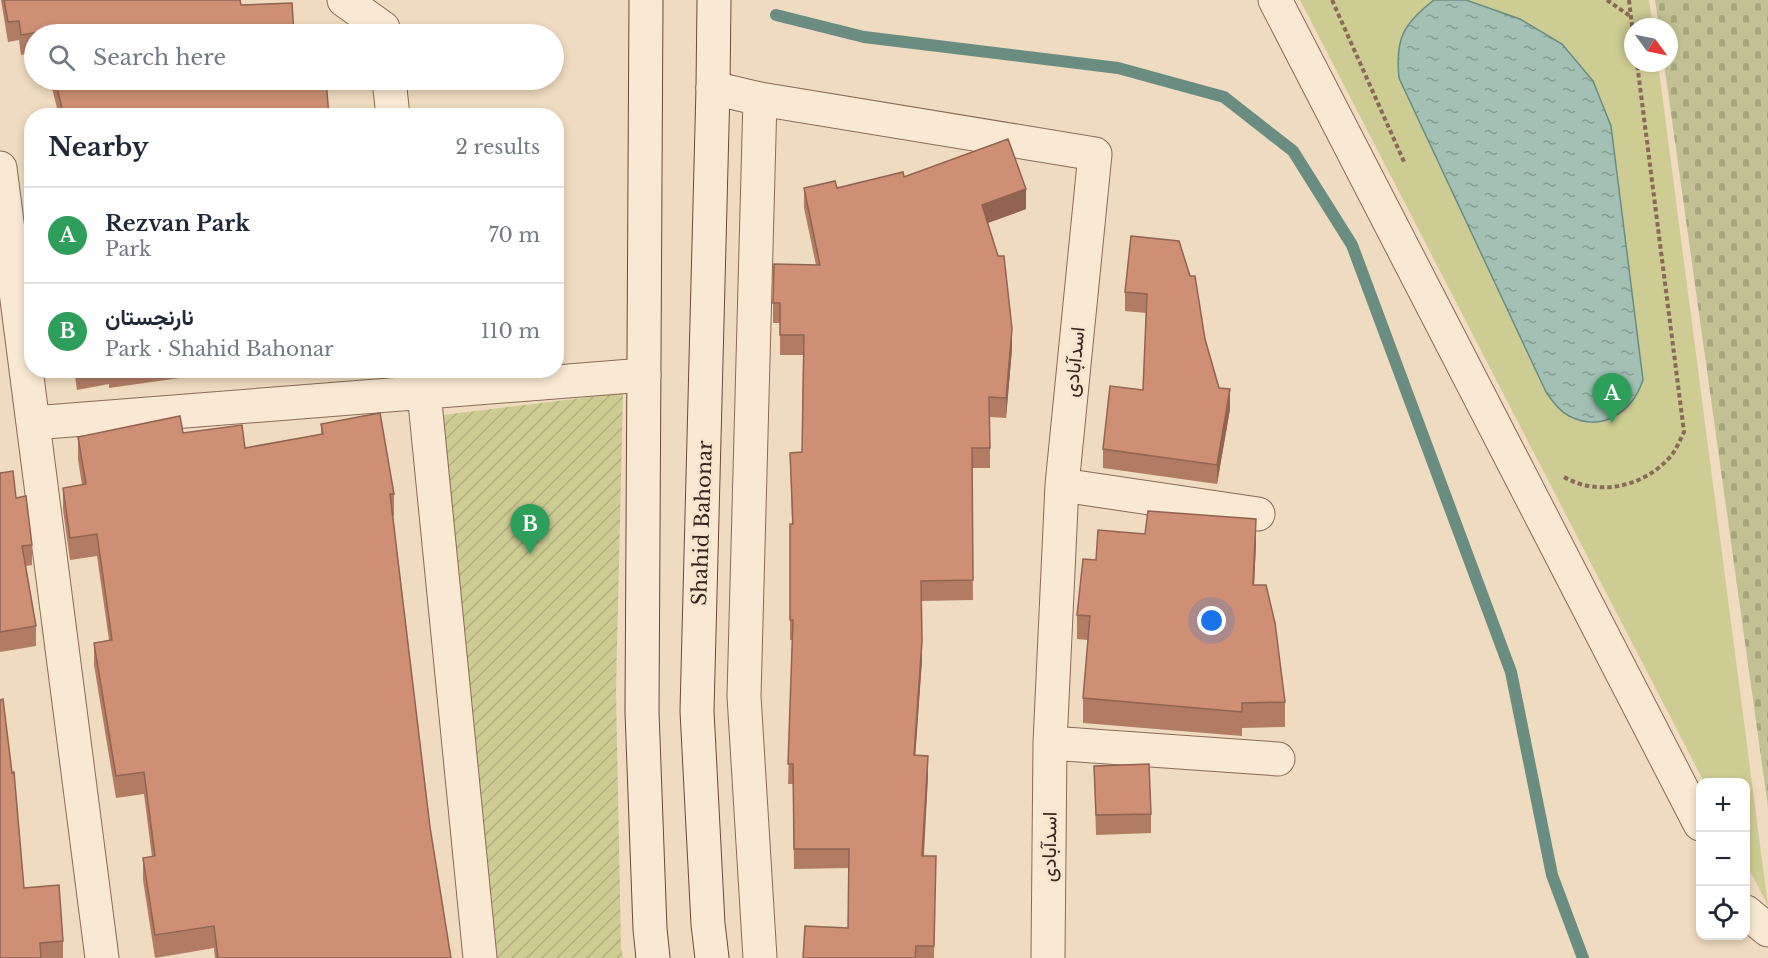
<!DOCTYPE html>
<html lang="en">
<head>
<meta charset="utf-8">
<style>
	body { margin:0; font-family:"Libre Baskerville",Vazirmatn,serif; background:#f6f6f7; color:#1f2937 }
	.controls { position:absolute; right:18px; bottom:18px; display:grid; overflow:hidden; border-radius:12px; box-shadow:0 3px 9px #0003 }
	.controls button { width:54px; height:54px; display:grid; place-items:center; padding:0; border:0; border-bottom:2px solid #e0e1e3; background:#fff; color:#1f2937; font:30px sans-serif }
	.compass { position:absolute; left:1624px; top:18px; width:54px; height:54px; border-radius:50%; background:#fff; box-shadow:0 3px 9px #0003; rotate:123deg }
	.you { position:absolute; left:1212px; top:621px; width:21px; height:21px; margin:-15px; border:4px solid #fff; border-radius:50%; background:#1a73e8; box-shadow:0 0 0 9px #1a73e833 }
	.badge { display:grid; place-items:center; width:39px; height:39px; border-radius:50%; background:#982634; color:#fff; font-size:20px; font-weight:700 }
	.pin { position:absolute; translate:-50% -50px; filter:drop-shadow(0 2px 3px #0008) }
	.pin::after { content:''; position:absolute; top:32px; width:21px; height:18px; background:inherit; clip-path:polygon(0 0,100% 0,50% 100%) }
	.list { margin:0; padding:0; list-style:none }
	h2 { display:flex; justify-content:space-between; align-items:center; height:78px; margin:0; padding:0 24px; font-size:26px }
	h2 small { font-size:20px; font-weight:400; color:#747a83 }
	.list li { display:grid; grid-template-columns:39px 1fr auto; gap:18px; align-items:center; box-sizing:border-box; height:96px; padding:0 24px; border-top:2px solid #e0e1e3 }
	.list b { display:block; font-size:22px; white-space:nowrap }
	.list p { margin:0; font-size:20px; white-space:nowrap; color:#747a83 }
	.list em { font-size:20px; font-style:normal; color:#747a83 }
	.icon { flex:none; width:33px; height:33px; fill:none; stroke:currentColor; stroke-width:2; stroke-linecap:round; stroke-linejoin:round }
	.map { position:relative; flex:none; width:1768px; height:958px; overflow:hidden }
	.search { position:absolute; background:#fff; box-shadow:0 3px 9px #0003; left:24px; top:24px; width:540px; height:66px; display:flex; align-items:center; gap:15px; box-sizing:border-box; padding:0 21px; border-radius:33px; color:#747a83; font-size:22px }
	.panel { position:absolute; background:#fff; box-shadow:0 3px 9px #0003; left:24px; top:108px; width:540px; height:270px; border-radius:24px }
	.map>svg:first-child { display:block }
	.cemetery { fill:url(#cemetery-stones) }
	.park { fill:#cdcc93 }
	.garden { fill:url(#garden-furrows) }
	.water { fill:url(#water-ripples); stroke:#698e81; stroke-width:1.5 }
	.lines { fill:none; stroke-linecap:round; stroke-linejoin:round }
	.stream { stroke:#698e81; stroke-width:12 }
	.street-casing { stroke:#876b57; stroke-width:35 }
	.secondary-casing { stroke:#694c3a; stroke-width:35 }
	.path { stroke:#876b57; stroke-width:4; stroke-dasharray:4.5 3; stroke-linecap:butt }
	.street { stroke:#f9e9d2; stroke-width:33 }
	.secondary { stroke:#f9e9d2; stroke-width:33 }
	.wall { fill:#b17b64 }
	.shaded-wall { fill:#906451 }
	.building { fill:#ce8f74; stroke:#906451; stroke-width:1.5 }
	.labels { text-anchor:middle; stroke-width:6; stroke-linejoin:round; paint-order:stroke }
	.street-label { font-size:20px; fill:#37261c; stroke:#f6e6cf }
</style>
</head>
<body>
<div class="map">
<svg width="1768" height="958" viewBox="0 0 1768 958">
	<defs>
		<pattern id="cemetery-stones" width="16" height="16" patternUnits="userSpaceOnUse" patternTransform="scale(1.5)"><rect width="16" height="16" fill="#c1c193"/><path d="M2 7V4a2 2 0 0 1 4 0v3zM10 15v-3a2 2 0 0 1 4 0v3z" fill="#a6a67e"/></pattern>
		<pattern id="garden-furrows" width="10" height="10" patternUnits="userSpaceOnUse" patternTransform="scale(1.5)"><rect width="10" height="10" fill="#cdcc93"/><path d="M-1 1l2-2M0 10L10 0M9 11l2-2" fill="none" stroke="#b1af7e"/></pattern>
		<pattern id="water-ripples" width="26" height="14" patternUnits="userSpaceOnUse" patternTransform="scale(1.5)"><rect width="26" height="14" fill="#a2c0b4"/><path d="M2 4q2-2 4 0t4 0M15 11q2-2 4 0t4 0" fill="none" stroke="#859c92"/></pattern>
	</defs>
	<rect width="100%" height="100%" fill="#efdbbf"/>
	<path class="cemetery" d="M1655 0H1768V807L1664 63H1669V27H1659Z"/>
	<path class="park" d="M1300 0H1649L1653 27H1633V63H1658L1768 906 1746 863V782H1704Z"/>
	<path class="garden" d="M623 393 616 690 621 948 623 958H480L426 417Z"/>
	<path class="water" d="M1434 0H1466L1520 19 1562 44 1593 81 1611 126 1643 380C1632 412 1603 433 1569 416 1559 411 1552 401 1546 392L1399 78C1395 39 1403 24 1434 0Z"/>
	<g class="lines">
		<path class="stream" d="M776 15 864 37 1118 68 1224 97 1293 151 1352 245 1511 672 1552 875 1583 958"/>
		<defs>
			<path id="street" d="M344 0 383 28 384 34
				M1275 0 1700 824
				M389 80 393 116
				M713 88 760 99 1095 154 1062 485 1050 743 1048 958
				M760 99 744 696 760 958
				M0 168 102 958
				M422 372 480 958
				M33 423 644 375
				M1062 485 1258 514
				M1050 743 1278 759
				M1746 912 1768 930"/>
			<path id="secondary" d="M646 0 642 712 650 929 653 958
				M712 958 708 924 697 711 713 88 714 0"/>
		</defs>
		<use href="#street" class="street-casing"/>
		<use href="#secondary" class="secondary-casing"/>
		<path class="path" d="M1332 0 1405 164
			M1607 0 1630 16
			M1629 0 1633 34
			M1564 477C1599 497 1644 487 1671 456 1676 450 1680 440 1684 432L1637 63"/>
		<use href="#street" class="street"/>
		<use href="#secondary" class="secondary"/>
	</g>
	<path class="wall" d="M1 0H240L241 5 294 34H34V52L21 55 19 40 8 42Z
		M50 80H326L329 116H59Z
		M904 177 1026 209 988 223 1012 349 1006 418 990 417V468H972L973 600 921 601 922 660 915 755 928 776 924 856H936L934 958H803L848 928V868L794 869 793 784H788L792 640H790V524H792L790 453 802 452 803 355H780V323H773V303L816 265 804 208V188H837Z
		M1131 236 1205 339 1219 388 1230 409 1217 484 1103 468V449L1143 390 1146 313 1125 311V292Z
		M74 370H210L208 371V374L109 388V384L77 390Z
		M321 424 394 494V516H393L430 827 451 958H215L214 948 155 958 143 880V858L152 857 144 794 116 798 94 665V643L109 640 97 556 70 560 63 510V488L82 485 78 460V437L183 433 245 448 321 434Z
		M0 473 16 498 32 545V565L26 566 36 626V646L0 652Z
		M1256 543 1254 585 1285 702V727L1242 728V736L1083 723V698L1088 640 1077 639V615Z
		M1094 766 1151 814V833L1096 835Z
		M24 888 63 941V958H0Z"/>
	<path class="shaded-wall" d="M1026 189V209L982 225V205Z
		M1012 329V349L1006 418V398Z
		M1230 389V409L1217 484V465Z
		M1256 519V543L1253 609V585Z
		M922 641V660L914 775V755Z
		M928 756V776L922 876V856Z"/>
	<path class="building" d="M4 0H240L241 5 292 3 294 34H46V31L21 35 19 21 8 22Z
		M55 80H326L329 116H64Z
		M1008 139 1026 189 982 205 998 256H1004L1012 329 1006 398 989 397 990 448H972L973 580 921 581 922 641 914 755 928 756 922 856H936L934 946H916L915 958H803L805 926 848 928 849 849H794L793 764H788L793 620H790V524H793L790 453 802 452 804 335H780V303H773L774 264 820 265 804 188 835 181 837 188 903 172 904 177Z
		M1131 236 1179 241 1190 276H1195L1205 339 1219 388 1230 389 1217 465 1103 449 1110 386 1143 390 1147 294 1125 292Z
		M380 413 394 494H390L430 827 451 958H218L214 926 155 935 143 858 155 856 144 772 116 776 94 643 112 640 97 534 70 538 63 488 86 484 78 437 180 416 183 433 242 425 245 448 323 434 321 424Z
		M13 471 16 498 26 496 32 545 22 546 36 626 0 632V473Z
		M1148 511 1256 519 1253 585H1266L1275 623 1285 702 1242 703V712L1083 698 1090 616 1077 615 1083 559 1096 560 1098 530 1145 534Z
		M3 699 12 773 14 772 24 888 59 885 63 941 40 943 41 958H0V700Z
		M1149 764 1151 814 1096 815 1094 766Z"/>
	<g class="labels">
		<g class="street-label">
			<text transform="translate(1074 362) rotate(-84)" y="7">اسدآبادی</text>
			<text transform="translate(702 523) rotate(-88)" y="7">Shahid Bahonar</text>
			<text transform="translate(1049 847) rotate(-89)" y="7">اسدآبادی</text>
		</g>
	</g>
</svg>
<div class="controls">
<button>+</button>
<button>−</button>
<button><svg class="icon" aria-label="locate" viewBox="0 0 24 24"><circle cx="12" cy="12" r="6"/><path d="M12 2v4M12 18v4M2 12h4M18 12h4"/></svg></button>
</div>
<svg class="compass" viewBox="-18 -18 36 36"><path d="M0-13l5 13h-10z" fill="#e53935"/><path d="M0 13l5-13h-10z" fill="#747a83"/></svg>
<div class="you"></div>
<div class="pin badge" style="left:1612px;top:423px;background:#2e9e5b">A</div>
<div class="pin badge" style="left:530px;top:554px;background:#2e9e5b">B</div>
<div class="search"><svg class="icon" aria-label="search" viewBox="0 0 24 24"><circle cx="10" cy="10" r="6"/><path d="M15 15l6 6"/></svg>Search here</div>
<section class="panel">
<h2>Nearby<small>2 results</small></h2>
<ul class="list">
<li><span class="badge" style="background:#2e9e5b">A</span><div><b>Rezvan Park</b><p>Park</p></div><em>70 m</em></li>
<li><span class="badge" style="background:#2e9e5b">B</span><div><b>نارنجستان</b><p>Park · Shahid Bahonar</p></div><em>110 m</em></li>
</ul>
</section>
</div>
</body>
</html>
